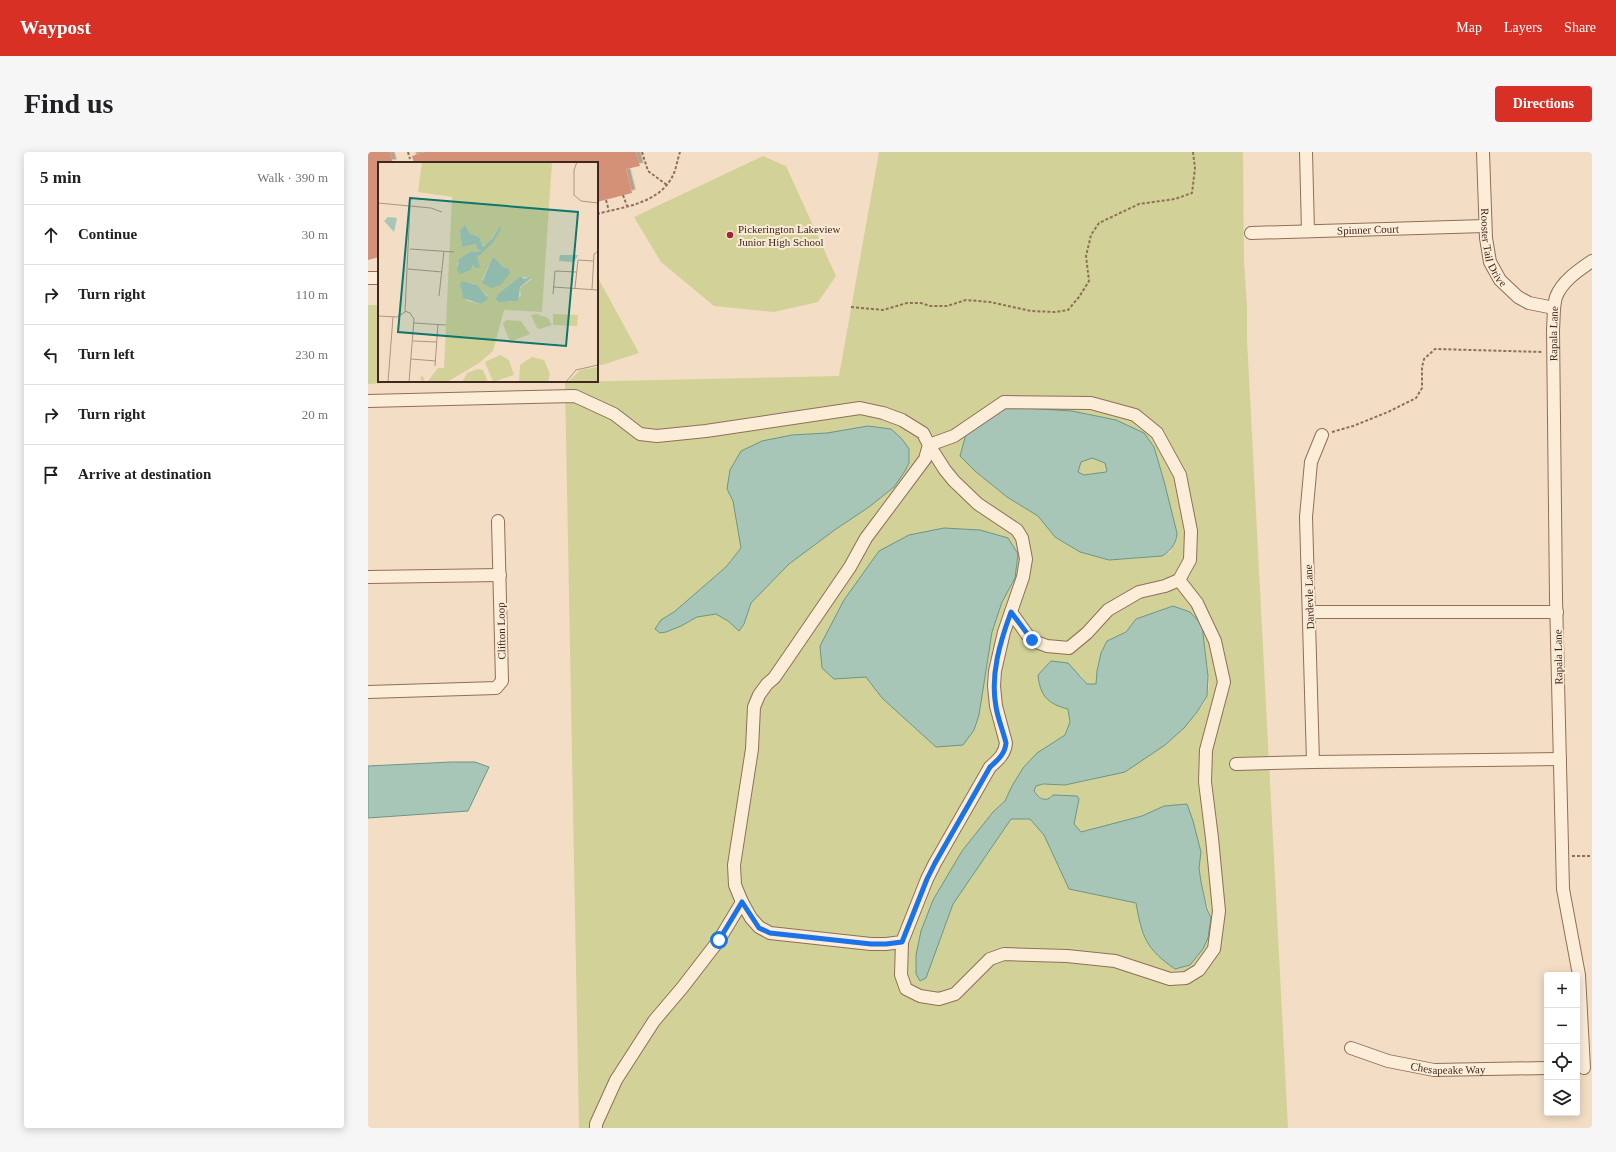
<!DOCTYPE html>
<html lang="en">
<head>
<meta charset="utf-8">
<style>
	body { margin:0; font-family:Georgia,serif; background:#f6f6f6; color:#202124 }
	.controls { position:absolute; right:12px; bottom:12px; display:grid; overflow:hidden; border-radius:4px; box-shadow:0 2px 10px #0003 }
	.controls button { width:36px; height:36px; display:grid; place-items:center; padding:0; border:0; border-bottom:1px solid #e0e0e0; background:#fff; color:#202124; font:20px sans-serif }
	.stop { position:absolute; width:12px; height:12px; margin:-9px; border:3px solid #1a73e8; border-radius:50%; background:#fff }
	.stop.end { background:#1a73e8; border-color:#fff; box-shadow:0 1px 4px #0008 }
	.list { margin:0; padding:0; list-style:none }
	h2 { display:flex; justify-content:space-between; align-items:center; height:52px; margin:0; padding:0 16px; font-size:17px }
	h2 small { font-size:13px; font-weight:400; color:#757577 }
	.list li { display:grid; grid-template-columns:26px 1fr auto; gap:12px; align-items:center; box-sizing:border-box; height:60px; padding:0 16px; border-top:1px solid #e0e0e0 }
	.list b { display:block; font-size:15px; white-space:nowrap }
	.list em { font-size:13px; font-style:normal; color:#757577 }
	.icon { flex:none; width:22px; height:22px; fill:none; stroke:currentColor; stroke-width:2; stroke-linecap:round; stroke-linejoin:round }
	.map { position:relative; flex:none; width:1224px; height:976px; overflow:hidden; border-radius:4px }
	header { display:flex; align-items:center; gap:24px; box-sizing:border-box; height:56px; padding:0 20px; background:#d93025; color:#fff }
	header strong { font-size:19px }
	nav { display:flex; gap:22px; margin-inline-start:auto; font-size:14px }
	.intro { display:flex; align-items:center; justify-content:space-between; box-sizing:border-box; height:96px; padding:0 24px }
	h1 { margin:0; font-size:28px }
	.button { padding:10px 18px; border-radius:4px; background:#d93025; color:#fff; font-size:14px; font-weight:700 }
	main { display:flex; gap:24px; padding:0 24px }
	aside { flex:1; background:#fff; border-radius:4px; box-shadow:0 2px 10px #0003 }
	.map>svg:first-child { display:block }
	.green { fill:#d2d197; fill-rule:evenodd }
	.water { fill:#a7c6b8; stroke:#6c9585; fill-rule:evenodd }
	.building { fill:#d49177; filter:url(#shadow) }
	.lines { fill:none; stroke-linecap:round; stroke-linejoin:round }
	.minor-casing { stroke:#906e58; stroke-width:14 }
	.path { stroke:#906e58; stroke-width:2; stroke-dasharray:3 2; stroke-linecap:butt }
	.minor { stroke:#fcedd9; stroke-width:12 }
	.route { stroke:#1a73e8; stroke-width:5 }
	.poi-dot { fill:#a52235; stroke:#f9ead5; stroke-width:1.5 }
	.labels { text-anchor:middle; stroke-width:4; stroke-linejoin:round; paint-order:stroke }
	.poi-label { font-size:11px; fill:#3f291e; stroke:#f9ead5; text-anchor:start }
	.street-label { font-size:11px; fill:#3f291e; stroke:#f9ead5 }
	.inset-road { fill:none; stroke:#ab9682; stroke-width:1 }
	.view { fill:#0f766e; fill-opacity:0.15; stroke:#0f766e; stroke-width:2 }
	.inset-edge { fill:none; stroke:#3f291e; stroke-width:2 }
</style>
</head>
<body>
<header>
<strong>Waypost</strong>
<nav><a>Map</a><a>Layers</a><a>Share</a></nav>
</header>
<div class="intro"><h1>Find us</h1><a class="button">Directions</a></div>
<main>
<aside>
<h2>5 min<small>Walk · 390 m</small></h2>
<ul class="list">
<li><svg class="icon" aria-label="ahead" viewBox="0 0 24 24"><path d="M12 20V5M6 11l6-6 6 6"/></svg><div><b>Continue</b></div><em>30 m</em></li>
<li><svg class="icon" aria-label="right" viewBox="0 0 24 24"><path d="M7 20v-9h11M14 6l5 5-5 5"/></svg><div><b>Turn right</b></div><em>110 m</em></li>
<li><svg class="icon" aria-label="left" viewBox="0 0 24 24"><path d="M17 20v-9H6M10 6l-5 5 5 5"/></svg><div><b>Turn left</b></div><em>230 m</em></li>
<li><svg class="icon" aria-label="right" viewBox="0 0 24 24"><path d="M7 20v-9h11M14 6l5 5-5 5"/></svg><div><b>Turn right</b></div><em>20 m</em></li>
<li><svg class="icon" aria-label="arrive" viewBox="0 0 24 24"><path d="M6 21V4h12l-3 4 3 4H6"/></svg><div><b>Arrive at destination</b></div></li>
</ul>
</aside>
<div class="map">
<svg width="1224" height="976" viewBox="0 0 1224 976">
	<defs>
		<filter id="shadow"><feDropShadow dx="3.5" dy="-3.5" stdDeviation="0" flood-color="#0004"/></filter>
	</defs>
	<rect width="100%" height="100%" fill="#f3dec5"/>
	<path class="green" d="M511 0H875L876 110 879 154V187L920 976H211L197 230 471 224ZM704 259 805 369 809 387 802 400 794 404 741 408 712 400 687 385 670 364ZM459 281 501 355 468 377 421 412 383 451 376 472 371 478 360 469 348 462 329 465 293 468 306 460 358 415 373 396 365 349 359 337 394 289 424 283ZM647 426 634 450 624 480 618 522 568 595 514 546 498 525ZM805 454C834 464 835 473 838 502 839 515 843 531 839 544 837 552 829 560 824 566 794 601 758 621 713 630 708 631 703 632 698 633 687 634 678 631 667 634L666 639C671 647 678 651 685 643L709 644 706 672 713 680 774 664 796 654 825 669 833 700 831 716 833 730 843 766 772 773 768 751 701 737 676 683 662 667H643L585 752 558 825 553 829 565 748 594 699 625 660 637 649 669 601 697 583 702 570 700 557 712 522 719 532H729V519L740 489 758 480 768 467Z
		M395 4 418 14 468 124 450 150 406 160 346 154 293 110 266 65Z
		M229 124 271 201 234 213H229Z
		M0 153H11V229H48L0 232Z
		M724 306 737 311 739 319 738 320 716 323 710 320 713 310Z"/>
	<path class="water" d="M640 255 704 259 748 268 776 281 786 295 796 329 809 381C809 390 803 399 794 404L741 408 712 400 687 385 670 364 639 345 607 319 592 304 598 282ZM724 306 737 311 739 319 738 320 716 323 710 320 713 310Z
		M500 274 523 277 534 287 541 297V311L537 319 526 335 501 355 468 377 421 412 383 451 376 472 371 479 360 469 348 462 329 465 313 474 298 480 292 481 287 477 293 468 306 460 358 415 373 396 365 349 359 337 362 318 373 299 394 289 424 283 459 281Z
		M576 376 612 378 640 386 650 402 647 426 634 450 624 480 611 563 606 578 595 593 568 595 514 546 498 525 466 527 454 516 452 494 476 448 511 399 541 383Z
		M805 454 822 460 834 473 840 524 839 544 829 560 816 576 797 593 757 620 697 633 675 632 668 634 666 639C671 647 678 651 685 643L709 644 711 647 706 672 713 680 774 664 796 654 819 652 825 669 833 700 831 716 833 730 839 757 843 766 840 786 835 797 822 813 807 817C778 797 774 785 768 751L701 737 676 683 662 667H643L585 752 558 826 552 829 548 822V803L553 779 565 748 594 699 625 660 637 649 644 634 655 616 669 601 697 583 702 570 700 557C680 552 672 544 670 523L683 509 700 511 719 532H728L729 519 733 501 739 489 758 480 768 467Z
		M84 610H107L121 615 100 659 0 666V614Z"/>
	<path class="building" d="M0 0H22L25 11H11V105L0 108Z
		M57 0H268L272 14 258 17 264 41 229 50V11H46L44 4Z"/>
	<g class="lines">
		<defs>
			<g id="minor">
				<path d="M938 0 940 79"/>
				<path id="s1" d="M1115 0 1118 86 1122 110 1132 128 1150 145 1161 151 1186 156"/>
				<path id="s2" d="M883 81 1117 74"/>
				<path d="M0 126H11"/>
				<path d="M0 249 207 244 246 262 272 282 289 284 338 279 492 256 515 261 534 268 555 281 561 293 577 318 586 329 610 352 649 378 654 386 658 407 655 425 636 480 627 519 626 534 628 554 638 591C637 602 630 608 622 615L567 711 559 727 534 790 518 792H503L402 781 391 775 383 766 374 750 367 733 366 713 384 597 386 555 391 543 399 532 406 526 426 497 482 415 498 386 557 307 561 293"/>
				<path d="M561 293 586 284 636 250 723 251 767 263 789 281 812 323 823 379 822 408 811 428 797 434 771 440 740 458 719 481 701 496 679 494 663 488 643 460"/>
				<path d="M0 425 132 423"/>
				<path d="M942 460H1189"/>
				<path d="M0 540 128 536 134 529 130 369"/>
				<path d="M945 610 938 365 943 310 954 283"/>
				<path d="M868 612 945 610 1192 607"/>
				<path d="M534 790 533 823 538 837 552 844 571 847 587 842 622 807 636 802 699 804 747 809 802 827 818 826 831 818 846 797 851 759 844 686 837 630 838 598 856 530 847 489 829 451 811 428"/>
				<path id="s3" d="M983 896 1020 909 1066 918 1179 916"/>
				<path id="s4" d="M1216 916 1211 823 1195 737 1188 446 1185 177C1186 167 1185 155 1188 145 1194 129 1211 118 1224 109"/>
				<path d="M228 976V972L248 928 286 869 314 836 351 788 374 750"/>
			</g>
		</defs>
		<use href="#minor" class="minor-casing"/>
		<path class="path" d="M40 0 42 7
			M274 0 280 19 299 33
			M255 43 259 54
			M238 48 241 59
			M229 62C255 55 288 52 303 27 308 19 309 9 312 0
			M483 155 515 158 539 151H553L562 154H579L598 148 622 150 663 159 687 160 700 158 711 145 721 129 718 104 723 83 731 71 771 52 807 47 824 41 827 16 825 0
			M964 280 985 274 1020 260 1048 246 1054 236V215L1056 207 1067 197 1175 200
			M1204 704H1224"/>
		<use href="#minor" class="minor"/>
	</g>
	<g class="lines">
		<path class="route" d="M351 788 374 750 391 776 402 781 503 792H518L534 790 559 727 567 711 622 615C630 608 637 602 638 591 635 579 630 567 628 555 622 523 632 490 643 460L664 488"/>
	</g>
	<circle class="poi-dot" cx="362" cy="83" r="4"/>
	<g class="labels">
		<g class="poi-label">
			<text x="370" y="81">Pickerington Lakeview<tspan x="370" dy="13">Junior High School</tspan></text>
		</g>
		<g class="street-label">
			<text dy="4" stroke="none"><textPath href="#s2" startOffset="117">Spinner Court</textPath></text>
			<text dy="4" stroke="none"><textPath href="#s1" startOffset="97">Rooster Tail Drive</textPath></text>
			<text dy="4" stroke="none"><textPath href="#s4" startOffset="736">Rapala Lane</textPath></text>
			<text transform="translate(941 445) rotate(-92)" y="4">Dardevle Lane</text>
			<text transform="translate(133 479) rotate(-91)" y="4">Clifton Loop</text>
			<text transform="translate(1190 505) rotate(-91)" y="4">Rapala Lane</text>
			<text dy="4" stroke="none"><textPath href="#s3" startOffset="100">Chesapeake Way</textPath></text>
		</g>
	</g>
	<g transform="translate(10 10)">
		<rect width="220" height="220" fill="#f3dec5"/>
		<path d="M44 0H174L164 150 126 148 115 189 101 201 69 220H44L42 215 45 214 47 220 50 219 60 206H66L74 35 40 30ZM122 64 115 81 99 96 93 108 81 111 79 102 83 96 92 90 104 89 99 87 98 82 84 85 82 69H91L92 72 101 75 104 82 108 85ZM114 96H117L124 103 128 117 118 125 104 118ZM143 114 154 117 142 126 143 134 133 140H129L120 132ZM83 120 95 121 109 133V138L103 142 89 139 83 130ZM159 152 170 156 174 163 162 167 159 166 153 153ZM175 152 200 153 199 164 175 163ZM128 158 143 159 152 172 134 179 131 177 125 162ZM122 193 131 198 136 213 115 220 107 200ZM154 195 166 198 172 212 170 220H141L142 203ZM220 205V220H190L202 208ZM100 207 105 208 110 220H84L89 211Z" fill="#d2d197" fill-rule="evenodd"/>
		<path d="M10 55 19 56 16 70 6 59ZM87 63 92 72 101 75 105 85 114 77 122 64 123 67 115 81 99 96 102 105 98 106 95 103 93 108 83 112 79 109 81 97 92 90 104 89 99 87 98 82 84 85 82 69ZM182 93H200V94L196 100 181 99ZM114 96H117L126 106H130L132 111 123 123 114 126 104 121ZM143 114 146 117 154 115 142 125 140 139 120 140 118 137 120 132ZM84 119 99 123 110 136 109 138 103 142 85 136 82 122Z" fill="#a7c6b8"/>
		<path class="inset-road" d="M199 0 196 8V33L203 39 220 41M0 41 53 46 64 50M32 87 76 90M30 107 64 110M175 125 220 128M197 126 200 98 215 99M214 127 216 92 220 89M175 132 177 109 198 110M61 134 66 89M27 149 32 151 36 157 31 220M0 154 19 155 27 150 32 44M36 161 68 163M35 179 59 180M33 197 58 199M57 204 60 162M10 220 15 155M188 220 198 208 220 203"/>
		<path class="view" d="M32 36 200 50 188 184 20 170Z"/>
		<rect width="220" height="220" class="inset-edge"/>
	</g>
</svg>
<div class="controls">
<button>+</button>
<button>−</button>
<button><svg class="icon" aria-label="locate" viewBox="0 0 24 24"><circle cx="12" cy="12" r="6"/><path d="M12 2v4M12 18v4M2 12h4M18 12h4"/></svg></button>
<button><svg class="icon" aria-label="layers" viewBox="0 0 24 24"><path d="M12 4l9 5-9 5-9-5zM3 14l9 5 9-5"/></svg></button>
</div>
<div class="stop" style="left:351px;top:788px"></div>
<div class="stop end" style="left:664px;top:488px"></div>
</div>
</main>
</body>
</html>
